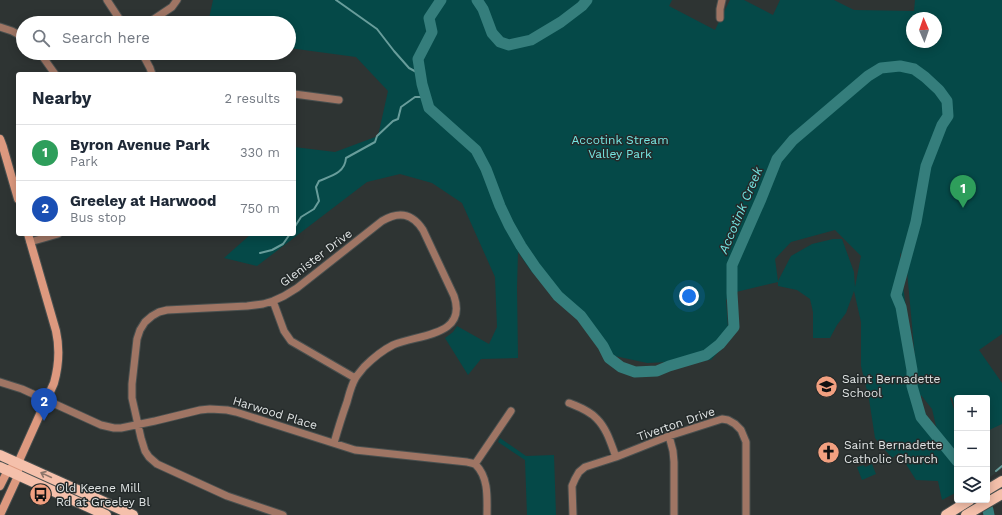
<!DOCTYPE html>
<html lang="en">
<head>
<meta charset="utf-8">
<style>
	body { margin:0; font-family:"Work Sans",sans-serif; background:#f2f2f3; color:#1f2937 }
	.controls { position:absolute; right:12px; bottom:12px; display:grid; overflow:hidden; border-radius:4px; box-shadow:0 2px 10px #0003 }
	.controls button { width:36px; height:36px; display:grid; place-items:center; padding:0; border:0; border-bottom:1px solid #e0e1e3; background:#fff; color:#1f2937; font:20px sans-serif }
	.compass { position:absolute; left:906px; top:12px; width:36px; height:36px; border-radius:50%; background:#fff; box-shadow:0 2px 10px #0003; rotate:358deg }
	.you { position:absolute; left:689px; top:296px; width:14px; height:14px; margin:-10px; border:3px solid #fff; border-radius:50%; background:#1a73e8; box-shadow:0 0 0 6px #1a73e833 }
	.badge { display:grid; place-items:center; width:26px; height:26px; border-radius:50%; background:#7e5f58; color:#fff; font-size:13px; font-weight:700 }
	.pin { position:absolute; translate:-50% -33px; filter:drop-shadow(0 1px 2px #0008) }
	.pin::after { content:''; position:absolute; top:21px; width:14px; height:12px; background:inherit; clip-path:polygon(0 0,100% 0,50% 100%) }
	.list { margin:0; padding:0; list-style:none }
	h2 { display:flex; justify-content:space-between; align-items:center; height:52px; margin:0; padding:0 16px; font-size:17px }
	h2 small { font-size:13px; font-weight:400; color:#747a83 }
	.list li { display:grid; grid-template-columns:26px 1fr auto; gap:12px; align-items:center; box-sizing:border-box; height:56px; padding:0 16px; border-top:1px solid #e0e1e3 }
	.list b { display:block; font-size:15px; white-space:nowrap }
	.list p { margin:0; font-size:13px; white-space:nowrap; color:#747a83 }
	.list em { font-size:13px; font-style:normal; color:#747a83 }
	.icon { flex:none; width:22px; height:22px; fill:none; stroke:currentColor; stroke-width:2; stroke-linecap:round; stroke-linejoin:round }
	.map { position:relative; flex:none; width:1002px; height:515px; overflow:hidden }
	.search { position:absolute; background:#fff; box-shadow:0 2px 10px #0003; left:16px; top:16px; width:280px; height:44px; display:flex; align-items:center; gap:10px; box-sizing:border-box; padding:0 14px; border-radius:22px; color:#747a83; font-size:15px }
	.panel { position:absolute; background:#fff; box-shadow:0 2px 10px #0003; left:16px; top:72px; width:280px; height:164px; border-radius:4px }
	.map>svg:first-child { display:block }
	.built { fill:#303e3d }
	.green { fill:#054948; fill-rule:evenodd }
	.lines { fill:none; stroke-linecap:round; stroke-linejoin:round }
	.stream { stroke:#689d9b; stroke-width:2 }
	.river { stroke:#357e7c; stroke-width:11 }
	.street-casing { stroke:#4a504f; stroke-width:9 }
	.secondary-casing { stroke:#4a504f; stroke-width:10 }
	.primary-casing { stroke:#4a504f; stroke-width:12 }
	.street { stroke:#9f7564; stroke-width:7 }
	.secondary { stroke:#dd997f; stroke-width:8 }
	.primary { stroke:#f5c0ab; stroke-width:10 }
	.oneway { stroke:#8c756a }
	.labels { text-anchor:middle; stroke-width:3; stroke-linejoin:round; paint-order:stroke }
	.park-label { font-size:12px; fill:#76e5e1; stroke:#242a2a }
	.street-label { font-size:12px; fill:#e0e4e4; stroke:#242a2a }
	.poi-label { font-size:12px; fill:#e0e4e4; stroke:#242a2a; text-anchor:start }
	.water-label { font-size:13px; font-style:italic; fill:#73e2df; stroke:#242a2a }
</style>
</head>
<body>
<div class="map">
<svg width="1002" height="515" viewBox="0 0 1002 515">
	<rect width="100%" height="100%" fill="#2e3433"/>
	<path class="built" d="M1002 421V469L987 479V428Z"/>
	<path class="green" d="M213 0H672L669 6 715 30 730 0H744L773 15 780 0H834L854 10 914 11 915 0H1002V334L979 350 1002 383V424L987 431V398H957V416L952 398 950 397 957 419V458L955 457 957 460V492L942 500 938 481 916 480 899 453 892 458 875 438 869 399 861 366V322L854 291 846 313 837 325 830 338H813V312L810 299 797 290 778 286V282L732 293 726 300 729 340 711 360 647 363 615 356 531 271 518 252 517 288 518 358 481 359 468 375 445 338 453 332 457 326 489 344 497 327 495 277 462 203 432 183 400 174 367 182 257 266 224 258 251 234H294V147L335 152 378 136 388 91 356 57 289 48V23H208ZM912 18H936V42H912ZM835 230 861 256 855 287 854 272 842 239H833L812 244 791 256 778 281 775 259 791 242ZM900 252 907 271 916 369 913 360C909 324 902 288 900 252ZM921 395 932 409 940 443 921 417Z
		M500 438 526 456 554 455 556 515H527L525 460 498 442Z
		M872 464 876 474 862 480 857 467 864 465 865 467Z"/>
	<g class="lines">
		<path class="stream" d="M336 0 377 29 394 51 409 68 420 74
			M294 228 301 217 314 209 319 201 316 187 319 181C331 176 345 173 346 158L375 142 377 136 393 121 398 119 401 107 415 97H426
			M260 253 272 250 283 244 290 234
			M996 471 1002 466
			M987 478 989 476"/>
		<path class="river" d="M441 0 429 18 432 32 418 59 422 84 429 108 476 150 486 169 500 206 509 225 521 246 536 268 558 296 581 316 603 346 609 358 621 367 635 372 657 371 669 366 706 355 720 344 734 327 732 293V265L761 199 777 159 793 140 868 76 881 68 900 66 914 69 925 77 939 90 947 101 948 116 942 125 926 166 916 222 896 295 901 307 912 370V386L921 417 957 461
			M477 0 483 9 492 33 500 42 509 45 531 40 561 22 582 6 587 0
			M983 500 988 510 989 515"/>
		<defs>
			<path id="street" d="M107 0 122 23
				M720 18V9L722 0
				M148 23 172 7 177 0
				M0 27 12 31 23 37
				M40 53 55 74
				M142 53 150 68 152 74
				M294 94 339 100
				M30 242 58 234
				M273 301 284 331 291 341 355 378
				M0 382 22 389 101 425 114 428H121L155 421 200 410 210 409 227 410 236 412 355 450 467 462C470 463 474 463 476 465 489 478 487 499 487 515
				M569 403C579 407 590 411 597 419 607 429 611 444 616 457
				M669 436 673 451 674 462V515
				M475 464 511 411
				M283 515 227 496 157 464 149 457 145 451 141 438 132 398V384L137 339 140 330 145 322 152 316 159 312 167 310 247 306 263 304 273 301 284 296 297 288 382 221C399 211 412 213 423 230L454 296C468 337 417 334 393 345 383 350 372 359 364 367 361 371 357 375 355 379 351 386 349 395 347 402 342 416 338 429 334 443
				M573 515 572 486 575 479 579 472 585 467 616 457 669 436 722 419 728 420 735 424 741 430 746 442V515"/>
			<path id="secondary" d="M0 139 3 147 18 199
				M0 486 8 470 12 467
				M0 515 18 476V463L54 383C59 365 60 349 56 331L28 234"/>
			<path id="primary" d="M0 455 133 515
				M0 467 106 515
				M987 490 1002 481
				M946 515 970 500
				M966 515 1002 494"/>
		</defs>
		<use href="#street" class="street-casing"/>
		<use href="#secondary" class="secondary-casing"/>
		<use href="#primary" class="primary-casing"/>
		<use href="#street" class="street"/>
		<use href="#secondary" class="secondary"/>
		<use href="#primary" class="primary"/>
	</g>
	<defs><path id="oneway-shaft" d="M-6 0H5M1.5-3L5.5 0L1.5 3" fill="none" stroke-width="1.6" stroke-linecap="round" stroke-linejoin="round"/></defs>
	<use class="oneway" href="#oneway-shaft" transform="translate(46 475) rotate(-155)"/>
	<defs>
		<symbol id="school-disc" viewBox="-11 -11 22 22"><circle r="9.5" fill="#f2a080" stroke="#242a2a"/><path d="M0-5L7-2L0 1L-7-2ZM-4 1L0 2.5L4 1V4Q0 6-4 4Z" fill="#111"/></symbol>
		<symbol id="church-disc" viewBox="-11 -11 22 22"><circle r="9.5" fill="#f2a080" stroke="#242a2a"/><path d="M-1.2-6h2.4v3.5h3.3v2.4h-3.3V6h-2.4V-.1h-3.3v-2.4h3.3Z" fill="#111"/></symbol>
		<symbol id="bus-disc" viewBox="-11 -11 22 22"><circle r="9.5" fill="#f2a080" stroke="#242a2a"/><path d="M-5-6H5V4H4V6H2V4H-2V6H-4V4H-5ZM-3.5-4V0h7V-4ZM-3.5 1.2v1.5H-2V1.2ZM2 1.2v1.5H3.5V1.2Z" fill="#111"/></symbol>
	</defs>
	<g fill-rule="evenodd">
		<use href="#school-disc" x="814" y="374" width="25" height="25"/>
		<use href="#church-disc" x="816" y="440" width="25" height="25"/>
		<use href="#bus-disc" x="28" y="482" width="25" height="25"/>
	</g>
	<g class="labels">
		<g class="park-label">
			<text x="620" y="144">Accotink Stream<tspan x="620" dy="14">Valley Park</tspan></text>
		</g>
		<g class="street-label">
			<text transform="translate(316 258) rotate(-37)" y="4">Glenister Drive</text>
			<text transform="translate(275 413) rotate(17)" y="4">Harwood Place</text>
			<text transform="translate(676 424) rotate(-19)" y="4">Tiverton Drive</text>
		</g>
		<g class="poi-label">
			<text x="842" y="383">Saint Bernadette<tspan x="842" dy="14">School</tspan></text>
			<text x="844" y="449">Saint Bernadette<tspan x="844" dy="14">Catholic Church</tspan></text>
			<text x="56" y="492">Old Keene Mill<tspan x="56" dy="14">Rd at Greeley Bl</tspan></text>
		</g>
		<g class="water-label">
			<text transform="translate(740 210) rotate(-67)" y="5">Accotink Creek</text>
		</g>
	</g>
</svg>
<div class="controls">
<button>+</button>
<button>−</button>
<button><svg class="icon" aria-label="layers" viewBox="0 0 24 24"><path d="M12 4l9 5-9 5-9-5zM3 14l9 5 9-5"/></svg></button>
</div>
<svg class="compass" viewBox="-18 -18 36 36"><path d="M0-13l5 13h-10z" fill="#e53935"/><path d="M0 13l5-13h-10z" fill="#747a83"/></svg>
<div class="you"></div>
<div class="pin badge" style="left:963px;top:208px;background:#2e9e5b">1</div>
<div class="pin badge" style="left:44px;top:421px;background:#1a4fb4">2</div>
<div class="search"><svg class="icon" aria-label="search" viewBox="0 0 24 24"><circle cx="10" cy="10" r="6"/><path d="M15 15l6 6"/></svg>Search here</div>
<section class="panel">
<h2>Nearby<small>2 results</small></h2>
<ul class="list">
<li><span class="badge" style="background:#2e9e5b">1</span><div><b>Byron Avenue Park</b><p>Park</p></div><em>330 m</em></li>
<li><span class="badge" style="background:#1a4fb4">2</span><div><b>Greeley at Harwood</b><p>Bus stop</p></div><em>750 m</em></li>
</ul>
</section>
</div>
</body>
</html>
